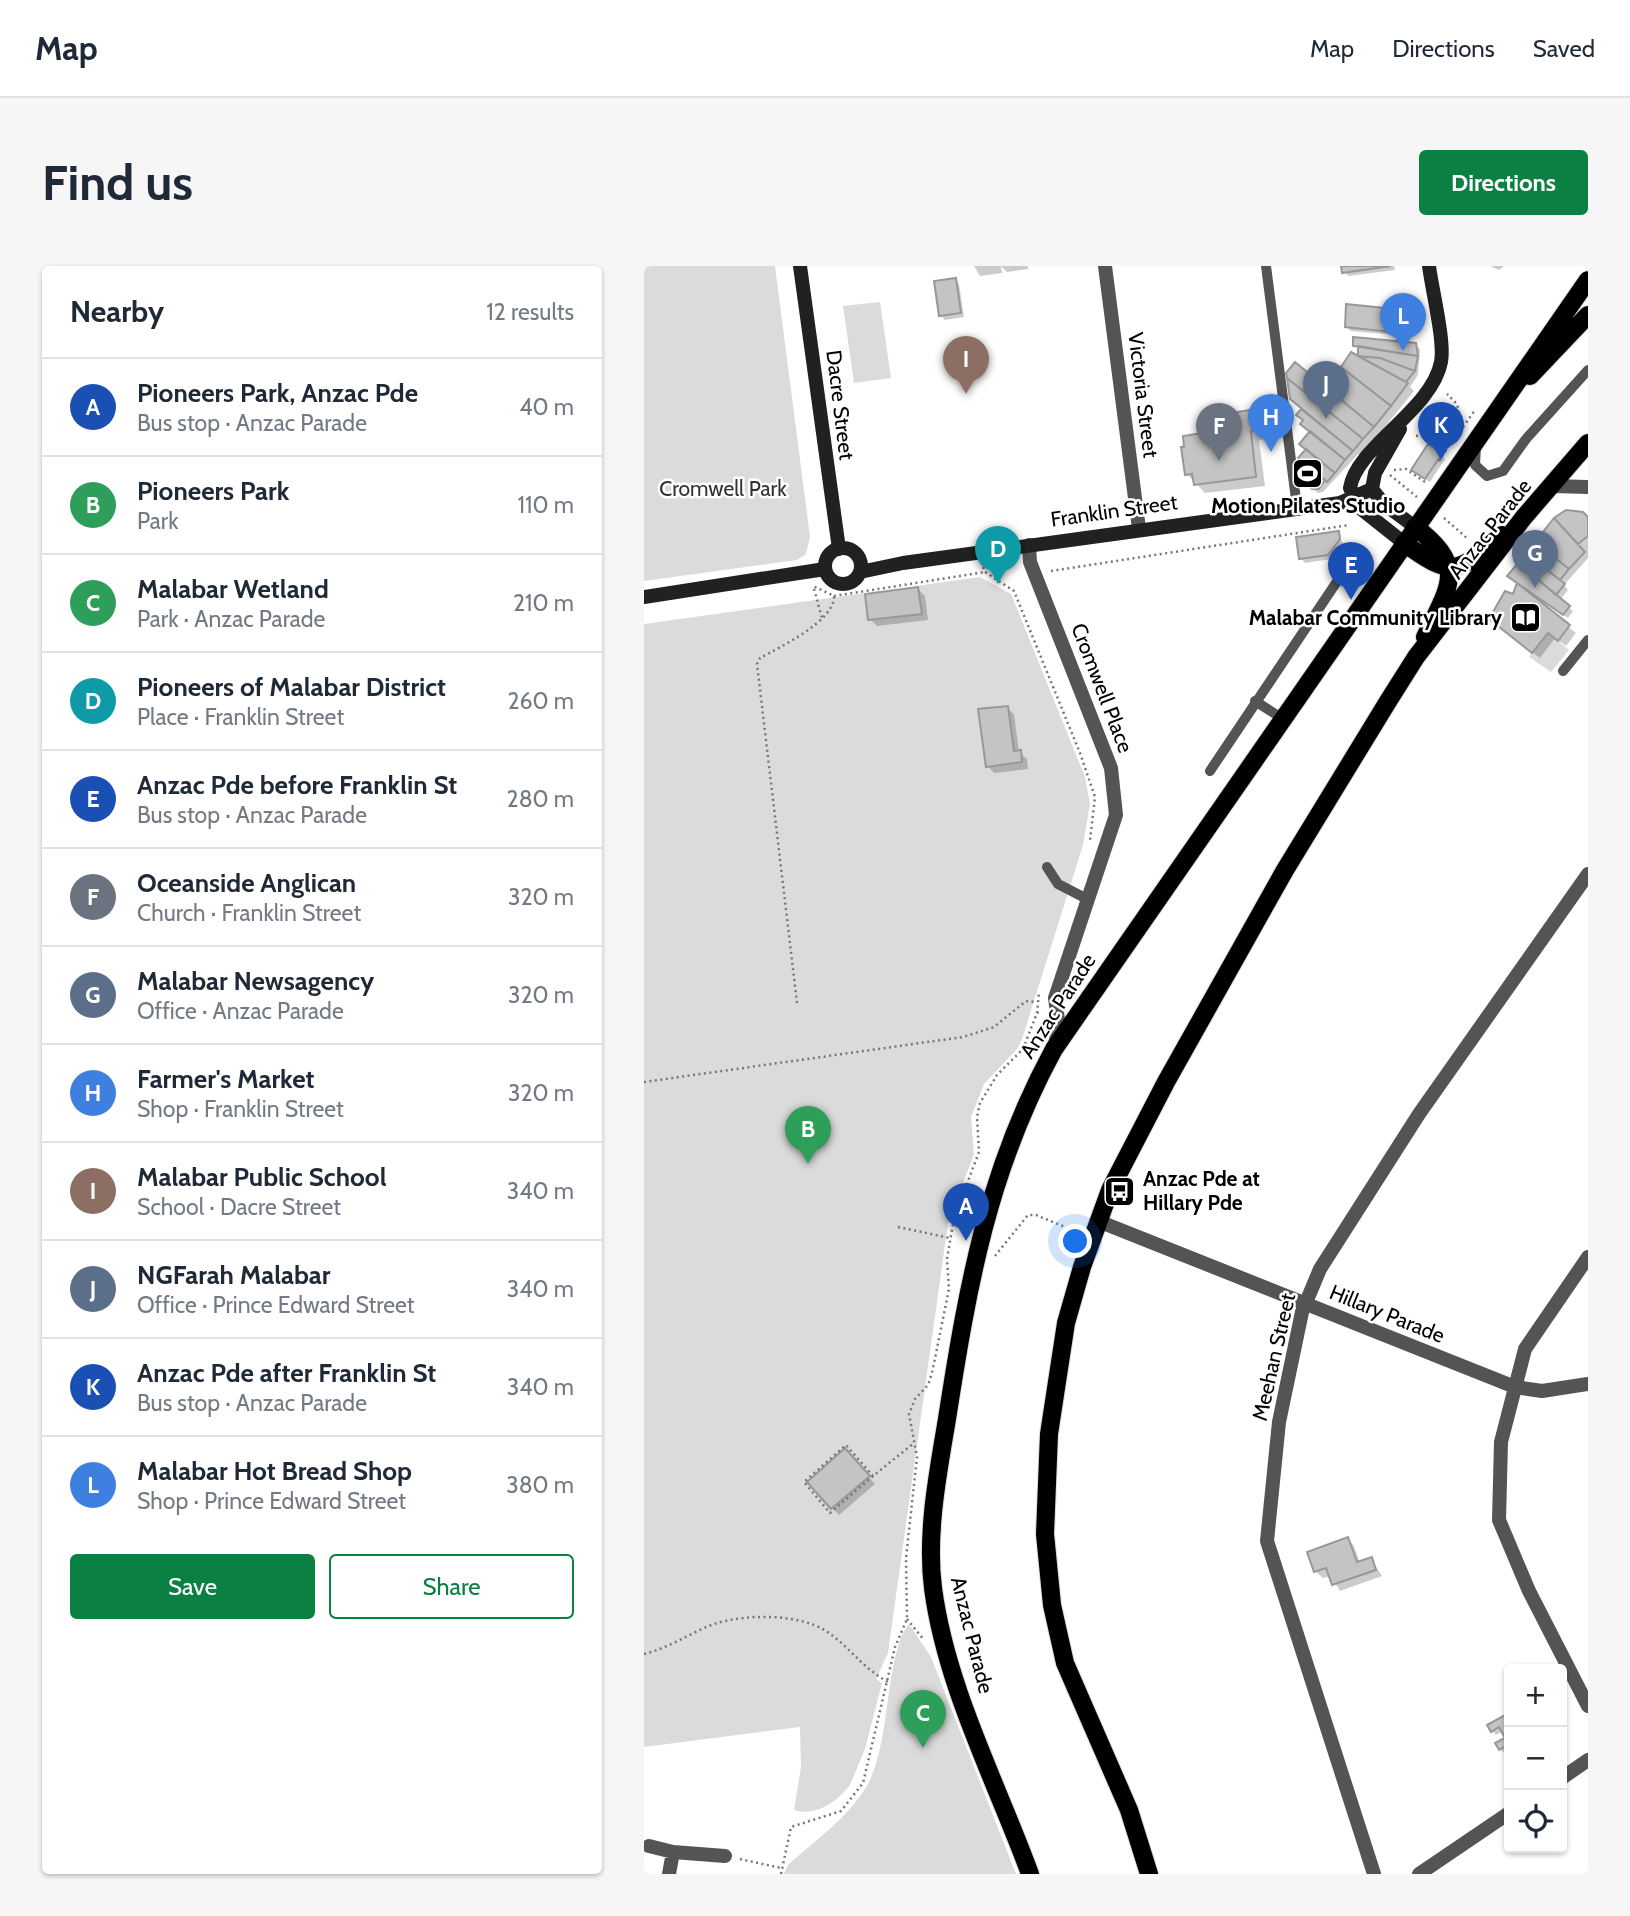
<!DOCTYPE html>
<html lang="en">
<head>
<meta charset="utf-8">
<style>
	body { margin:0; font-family:Cabin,sans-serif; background:#f6f6f7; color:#1f2937 }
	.controls { position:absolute; right:21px; bottom:21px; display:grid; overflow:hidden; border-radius:7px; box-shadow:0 2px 5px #0004 }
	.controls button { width:63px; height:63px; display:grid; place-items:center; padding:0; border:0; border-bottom:2px solid #e0e1e3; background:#fff; color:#1f2937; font:35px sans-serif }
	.you { position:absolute; left:432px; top:976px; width:24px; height:24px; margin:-18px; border:5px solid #fff; border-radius:50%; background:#1a73e8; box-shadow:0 0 0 10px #1a73e833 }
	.badge { display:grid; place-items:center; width:46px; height:46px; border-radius:50%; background:#0b8043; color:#fff; font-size:23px; font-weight:700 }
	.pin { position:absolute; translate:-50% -58px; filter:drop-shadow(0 2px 4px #0008) }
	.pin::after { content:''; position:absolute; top:37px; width:24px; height:21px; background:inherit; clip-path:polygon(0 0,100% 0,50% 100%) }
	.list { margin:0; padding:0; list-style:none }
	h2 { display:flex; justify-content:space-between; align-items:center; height:91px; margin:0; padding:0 28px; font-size:30px }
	h2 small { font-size:23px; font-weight:400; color:#747a83 }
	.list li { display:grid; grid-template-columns:46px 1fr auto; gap:21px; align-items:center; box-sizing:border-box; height:98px; padding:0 28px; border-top:2px solid #e0e1e3 }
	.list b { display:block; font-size:26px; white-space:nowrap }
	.list p { margin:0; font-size:23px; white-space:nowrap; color:#747a83 }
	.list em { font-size:23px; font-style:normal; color:#747a83 }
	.actions { display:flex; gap:14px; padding:21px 28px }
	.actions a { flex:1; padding:16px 0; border:2px solid #0b8043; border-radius:7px; text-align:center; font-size:24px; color:#0b8043 }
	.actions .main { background:#0b8043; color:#fff }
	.icon { flex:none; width:38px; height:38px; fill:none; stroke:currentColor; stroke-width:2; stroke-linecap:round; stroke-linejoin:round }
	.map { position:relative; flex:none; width:944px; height:1608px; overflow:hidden; border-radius:7px }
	header { display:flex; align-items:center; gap:42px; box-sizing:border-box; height:98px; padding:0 35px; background:#fff; border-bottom:2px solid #e0e1e3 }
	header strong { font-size:33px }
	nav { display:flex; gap:38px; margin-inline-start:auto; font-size:24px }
	.intro { display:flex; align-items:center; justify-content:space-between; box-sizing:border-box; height:168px; padding:0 42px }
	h1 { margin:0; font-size:49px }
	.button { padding:18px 32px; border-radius:7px; background:#0b8043; color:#fff; font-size:24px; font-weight:700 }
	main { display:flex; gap:42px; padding:0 42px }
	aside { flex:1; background:#fff; border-radius:7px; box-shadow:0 2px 5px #0004 }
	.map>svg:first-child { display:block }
	.green { fill:#dbdbdb }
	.shadow { fill:#0003 }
	.building { fill:#c4c4c4; stroke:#989898; stroke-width:2 }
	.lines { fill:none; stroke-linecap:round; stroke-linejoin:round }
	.primary-casing { stroke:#dbdbdb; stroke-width:20 }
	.path { stroke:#767676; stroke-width:2.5; stroke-dasharray:2 3.5; stroke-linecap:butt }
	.lane { stroke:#545454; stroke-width:10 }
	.street { stroke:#545454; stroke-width:14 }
	.secondary { stroke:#212121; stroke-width:14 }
	.primary { stroke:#000; stroke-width:18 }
	.labels { text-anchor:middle; stroke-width:5; stroke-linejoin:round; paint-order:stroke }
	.street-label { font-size:21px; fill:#000; stroke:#fff }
	.park-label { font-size:21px; fill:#323232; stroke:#fff }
	.poi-label { font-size:21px; font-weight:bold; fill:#000; stroke:#fff }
</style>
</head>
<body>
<header>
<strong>Map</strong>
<nav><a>Map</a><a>Directions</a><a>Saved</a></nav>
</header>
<div class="intro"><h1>Find us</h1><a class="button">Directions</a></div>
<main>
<aside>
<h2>Nearby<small>12 results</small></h2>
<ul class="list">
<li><span class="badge" style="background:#1a4fb4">A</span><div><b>Pioneers Park, Anzac Pde</b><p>Bus stop · Anzac Parade</p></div><em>40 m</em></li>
<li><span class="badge" style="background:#2e9e5b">B</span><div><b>Pioneers Park</b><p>Park</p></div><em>110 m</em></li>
<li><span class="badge" style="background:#2e9e5b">C</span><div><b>Malabar Wetland</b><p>Park · Anzac Parade</p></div><em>210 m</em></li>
<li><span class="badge" style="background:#0f9aa8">D</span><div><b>Pioneers of Malabar District</b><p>Place · Franklin Street</p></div><em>260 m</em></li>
<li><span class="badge" style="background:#1a4fb4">E</span><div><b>Anzac Pde before Franklin St</b><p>Bus stop · Anzac Parade</p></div><em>280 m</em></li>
<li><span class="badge" style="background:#6b7280">F</span><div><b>Oceanside Anglican</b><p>Church · Franklin Street</p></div><em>320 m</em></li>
<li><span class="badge" style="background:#5c6f8a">G</span><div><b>Malabar Newsagency</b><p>Office · Anzac Parade</p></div><em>320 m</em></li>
<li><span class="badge" style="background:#3f7fe0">H</span><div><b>Farmer's Market</b><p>Shop · Franklin Street</p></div><em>320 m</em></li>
<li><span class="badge" style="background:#8d6e63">I</span><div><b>Malabar Public School</b><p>School · Dacre Street</p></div><em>340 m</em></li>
<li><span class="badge" style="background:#5c6f8a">J</span><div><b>NGFarah Malabar</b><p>Office · Prince Edward Street</p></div><em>340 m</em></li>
<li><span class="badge" style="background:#1a4fb4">K</span><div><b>Anzac Pde after Franklin St</b><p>Bus stop · Anzac Parade</p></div><em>340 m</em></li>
<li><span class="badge" style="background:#3f7fe0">L</span><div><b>Malabar Hot Bread Shop</b><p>Shop · Prince Edward Street</p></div><em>380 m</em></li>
</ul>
<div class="actions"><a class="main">Save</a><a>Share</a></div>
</aside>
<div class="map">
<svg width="944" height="1608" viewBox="0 0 944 1608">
	<rect width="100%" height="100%" fill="#fff"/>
	<path class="green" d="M0 0H131L166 271 162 288 153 294 0 315Z
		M236 36 247 112 210 117 199 40Z
		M336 311 367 328 441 511 446 538 439 579 378 773 373 783 340 818 327 851 330 888 304 957 244 1387 232 1413 238 1417 221 1483 206 1519C193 1536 171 1551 150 1544L157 1501 156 1461 0 1481V358Z
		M904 367 925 384 907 406 885 391Z
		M265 1358 287 1391 372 1608H140L144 1599C172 1574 205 1551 224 1518 247 1476 241 1387 265 1358Z"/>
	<path class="shadow" d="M330 0H384V3L363 6 357 0 358 7 336 10Z
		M699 0H750L751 4 704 10Z
		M846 0H860L855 4Z
		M311 14 315 18 320 51 301 54 297 49Z
		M749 44 754 49 752 69 707 65 702 61Z
		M771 78 776 83 774 109 766 121 770 125 717 190 714 188 679 226 674 227 663 219 661 197 668 166 655 149 681 123 708 88 716 93 715 83 711 79Z
		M611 145 620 155 623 173 615 174 621 220 561 227 543 208 579 166Z
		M797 189 801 193 786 216 774 208Z
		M922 246 944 253V292L920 319 924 324 916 334 929 345 924 352 878 319 876 321 932 367 922 380 911 372 896 392 854 360 875 317 866 309 911 254Z
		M694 267 699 278 688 293 661 297 657 292Z
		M274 323 281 330 284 354 233 360 226 353Z
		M363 442 370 448 375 486 383 493 384 503 350 507 344 500Z
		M208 1191 231 1218 195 1249 165 1216Z
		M704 1273 710 1280 716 1297 727 1293 738 1310 696 1325 687 1310 679 1312 672 1306 665 1287Z
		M865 1449V1484L860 1487 856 1483 863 1473 859 1465 852 1469 845 1460Z"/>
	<path class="building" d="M697 0H747L698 7Z
		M312 12 317 47 295 50 290 15Z
		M702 38 750 43 748 66 701 61Z
		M709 71 772 77 774 90 709 80Z
		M714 80 774 90 771 105 736 92 714 90Z
		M707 86 764 117 747 140 697 101Z
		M714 90 736 92 771 105 762 116Z
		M651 96 730 161 719 173 643 112 642 107Z
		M697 101 747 140 730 161 681 120Z
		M643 112 719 173 709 185 646 133Z
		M612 143 614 164 607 165 612 211 550 219 548 208 541 209 537 181H540L539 170 577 164 575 149Z
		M657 143 709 185 701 194 656 158 659 154 652 149Z
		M666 165 701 194 691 207 655 178Z
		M784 178 798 188 781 213 767 204Z
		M662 183 691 207 683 216 654 192Z
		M659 196 681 214 675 223H668L656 215 655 201Z
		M922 244 939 246 944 251V270L934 278 910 252Z
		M910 252 941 286 925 303 891 276Z
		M695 265 696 273 684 289 655 293 652 271Z
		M891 276 925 303 916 314 882 287Z
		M882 287 921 318 912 329 874 297Z
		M874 297 926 340 919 349 863 310Z
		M873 317 926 359 914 375 904 367 888 387 845 353 861 325 869 328Z
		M274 321 278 348 224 354 221 328Z
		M364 440 370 485 377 484 378 496 342 501 334 443Z
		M201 1182 226 1210 187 1243 163 1216Z
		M704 1271 713 1296 728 1291 732 1304 688 1319 682 1302 670 1306 663 1286Z
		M865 1447V1486L862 1480 855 1484 851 1477 861 1472 855 1461 847 1466 843 1459Z"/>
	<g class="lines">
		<defs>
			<path id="primary" d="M886 110 944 49
				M771 261C824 301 805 320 781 371
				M760 277C812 315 813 305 858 269
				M386 1608C352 1515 302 1421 289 1322 282 1267 294 1207 303 1153 324 1018 344 904 410 783L944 14
				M505 1608 485 1544 421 1397 408 1339 401 1268 405 1168 422 1057 438 1001 466 924 522 816 641 604 743 437 772 391 880 251 944 177"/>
		</defs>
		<use href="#primary" class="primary-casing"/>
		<path class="path" d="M819 161 831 144
			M772 170 816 165
			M795 195 818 159 813 138 803 128
			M750 204 762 203 781 216
			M746 209 773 231
			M800 252 824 273
			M339 301 341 306 370 325 436 487 451 531 446 574
			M407 305 705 259
			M170 323 178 352
			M190 330 341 306
			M153 737 113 398 116 392C136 381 191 355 190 330L169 320
			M393 747 395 726
			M0 816 319 771 350 761 382 735 391 736
			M254 961 306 972
			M351 990 384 949H392L433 966
			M229 1210 186 1247 160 1216 202 1179 229 1210 270 1177
			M263 1353 280 1374
			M0 1388C25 1382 46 1367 70 1358 100 1348 154 1347 182 1365 206 1381 217 1401 244 1416
			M96 1593 137 1602
			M137 1608 147 1561 197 1545 219 1517 251 1381 263 1353 262 1292 273 1191 265 1148 271 1133 284 1119 288 1107 305 1023 303 993 310 952 335 886 333 851 336 837 353 809 379 783 393 747 397 745"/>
		<path class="lane" d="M622 0 653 241
			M832 180 831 199 843 210 859 205 882 173 944 104
			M919 405 944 374
			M611 435 639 453
			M566 505 698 308 713 290
			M403 601 414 618 445 634"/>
		<path class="street" d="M461 0 495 263
			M908 220 944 221
			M385 279 386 296 467 502 472 549 411 732 415 761 411 778
			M454 955 871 1121 898 1125 944 1118
			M944 991 881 1083 857 1176 855 1254 885 1325 944 1440
			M918 1512 944 1494
			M5 1580 29 1586 81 1590
			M25 1608 29 1586
			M730 1608 623 1275 635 1156 658 1046 676 1003 775 848 944 608
			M775 1608 865 1547"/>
		<path class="secondary" d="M156 0 195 283
			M756 163 731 207 728 223 740 238 771 261
			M760 277 716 242 706 222C712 181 788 144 797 96 801 75 788 24 785 0
			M181 300a18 18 0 1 1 36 0a18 18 0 1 1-36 0Z
			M216 306 259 297 696 237 728 223
			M0 331 181 303"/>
		<use href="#primary" class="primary"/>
	</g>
	<defs>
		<symbol id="stadium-square" viewBox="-11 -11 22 22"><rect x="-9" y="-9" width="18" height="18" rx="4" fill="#000" stroke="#fff"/><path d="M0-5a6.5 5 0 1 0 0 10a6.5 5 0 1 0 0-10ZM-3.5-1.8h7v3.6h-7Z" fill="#fff"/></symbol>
		<symbol id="library-square" viewBox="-11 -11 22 22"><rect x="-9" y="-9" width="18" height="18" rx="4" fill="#000" stroke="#fff"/><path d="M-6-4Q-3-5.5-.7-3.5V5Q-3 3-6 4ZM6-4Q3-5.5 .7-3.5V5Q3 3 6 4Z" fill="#fff"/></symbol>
		<symbol id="bus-square" viewBox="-11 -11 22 22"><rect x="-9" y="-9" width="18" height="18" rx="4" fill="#000" stroke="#fff"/><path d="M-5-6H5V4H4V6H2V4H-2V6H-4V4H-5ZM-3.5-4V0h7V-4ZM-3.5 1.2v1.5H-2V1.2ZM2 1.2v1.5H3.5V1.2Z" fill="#fff"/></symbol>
	</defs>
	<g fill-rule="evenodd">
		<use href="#stadium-square" x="646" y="190" width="35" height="35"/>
		<use href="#library-square" x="864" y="334" width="35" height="35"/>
		<use href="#bus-square" x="458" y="908" width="35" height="35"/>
	</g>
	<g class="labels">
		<g class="street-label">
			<text transform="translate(499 129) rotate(83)" y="7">Victoria Street</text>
			<text transform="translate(196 139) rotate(83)" y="7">Dacre Street</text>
			<text transform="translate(470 245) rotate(-8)" y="7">Franklin Street</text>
			<text transform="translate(846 263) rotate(-52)" y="7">Anzac Parade</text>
			<text transform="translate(458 422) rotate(69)" y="7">Cromwell Place</text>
			<text transform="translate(414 740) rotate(-57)" y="7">Anzac Parade</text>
			<text transform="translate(743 1048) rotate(22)" y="7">Hillary Parade</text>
			<text transform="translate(630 1091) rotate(-77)" y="7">Meehan Street</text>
			<text transform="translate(328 1369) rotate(76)" y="7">Anzac Parade</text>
		</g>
		<g class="park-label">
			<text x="79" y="230">Cromwell Park</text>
		</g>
		<g class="poi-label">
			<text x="664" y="247">Motion Pilates Studio</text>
			<text x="858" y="359" text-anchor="end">Malabar Community Library</text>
			<text x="499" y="920" text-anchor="start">Anzac Pde at<tspan x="499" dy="24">Hillary Pde</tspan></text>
		</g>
	</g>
</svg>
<div class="controls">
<button>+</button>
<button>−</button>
<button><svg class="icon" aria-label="locate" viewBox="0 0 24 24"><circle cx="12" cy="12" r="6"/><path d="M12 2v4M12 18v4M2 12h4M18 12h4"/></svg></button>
</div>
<div class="you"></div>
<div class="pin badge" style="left:322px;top:975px;background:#1a4fb4">A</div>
<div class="pin badge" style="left:164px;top:898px;background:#2e9e5b">B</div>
<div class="pin badge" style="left:279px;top:1482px;background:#2e9e5b">C</div>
<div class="pin badge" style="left:354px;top:318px;background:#0f9aa8">D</div>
<div class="pin badge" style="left:707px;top:334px;background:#1a4fb4">E</div>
<div class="pin badge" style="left:575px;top:195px;background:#6b7280">F</div>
<div class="pin badge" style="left:891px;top:322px;background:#5c6f8a">G</div>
<div class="pin badge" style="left:627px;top:186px;background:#3f7fe0">H</div>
<div class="pin badge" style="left:322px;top:128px;background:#8d6e63">I</div>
<div class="pin badge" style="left:682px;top:153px;background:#5c6f8a">J</div>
<div class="pin badge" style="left:797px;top:194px;background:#1a4fb4">K</div>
<div class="pin badge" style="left:759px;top:85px;background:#3f7fe0">L</div>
</div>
</main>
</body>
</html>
